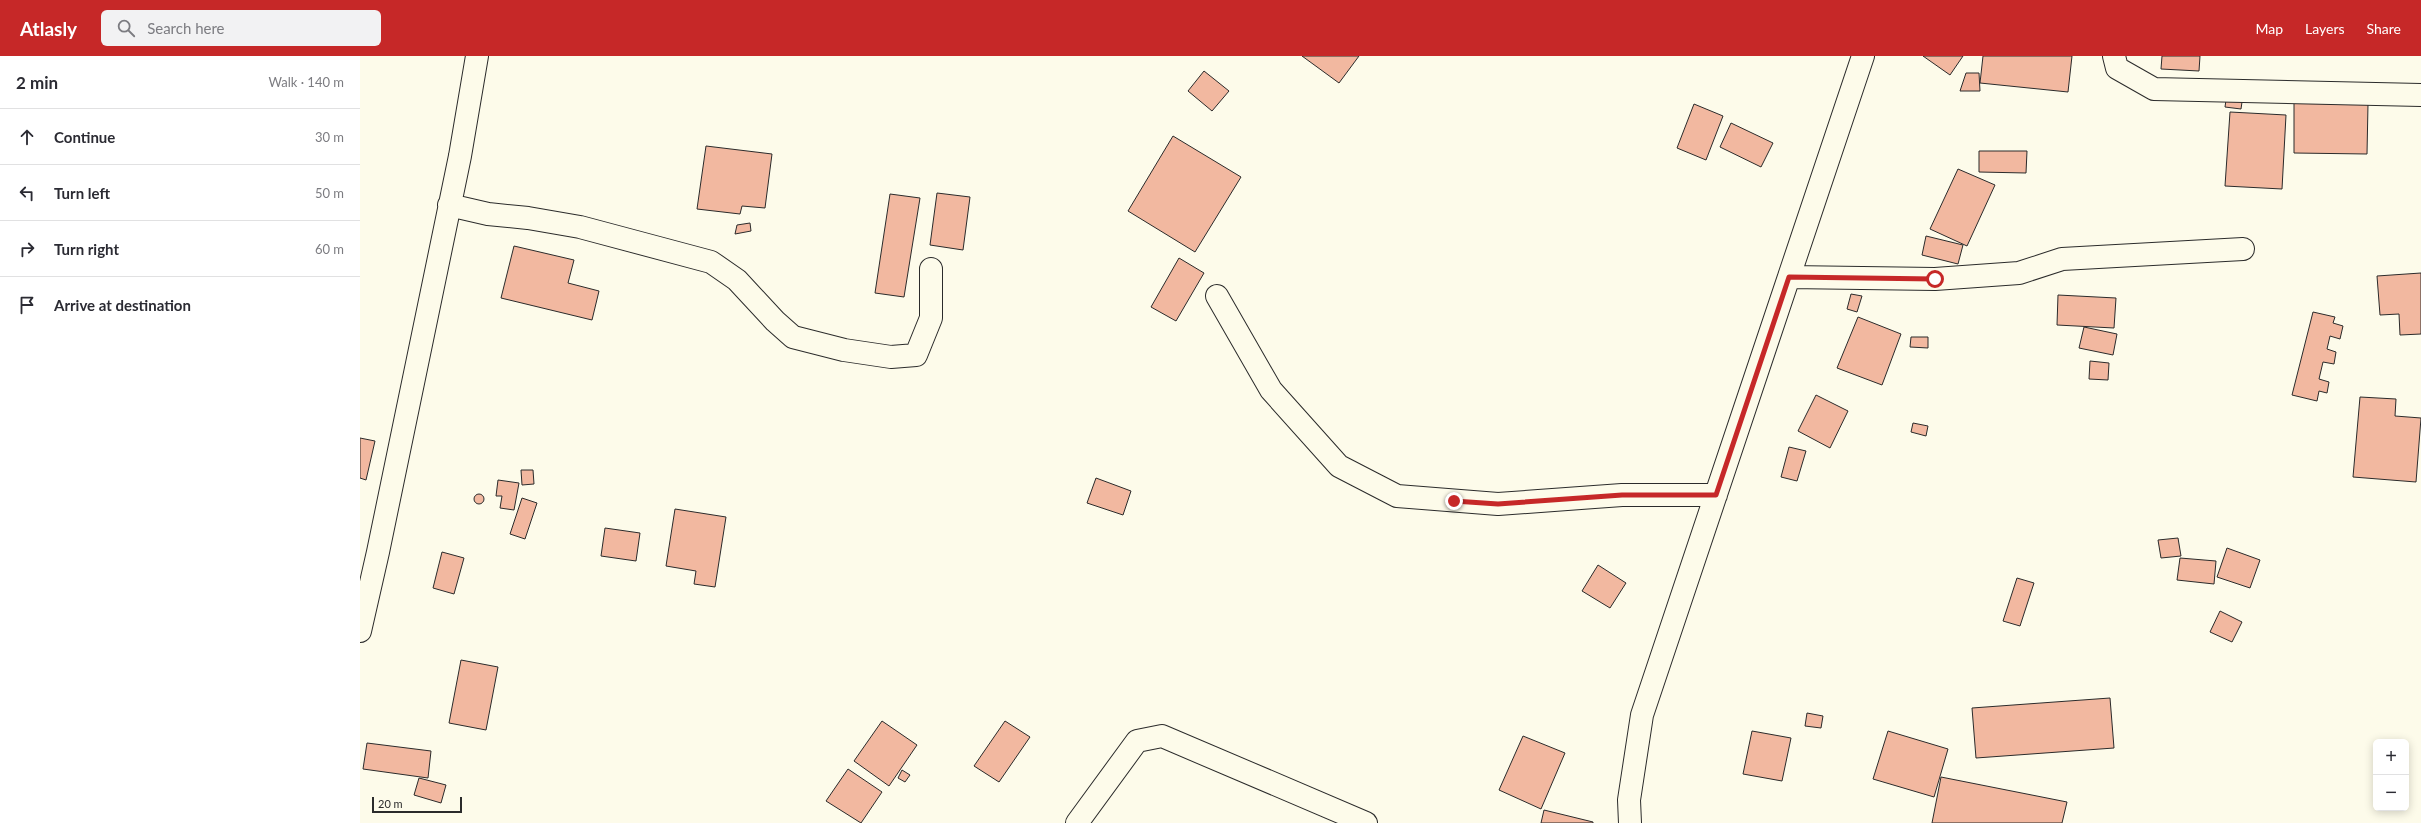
<!DOCTYPE html>
<html lang="en">
<head>
<meta charset="utf-8">
<style>
	body { margin:0; font-family:Lato,sans-serif; background:#f2f2f3; color:#2b2b33 }
	.controls { position:absolute; right:12px; bottom:12px; display:grid; overflow:hidden; border-radius:6px; box-shadow:0 2px 10px #0003 }
	.controls button { width:36px; height:36px; display:grid; place-items:center; padding:0; border:0; border-bottom:1px solid #e1e1e2; background:#fff; color:#2b2b33; font:20px sans-serif }
	.scale { position:absolute; left:12px; bottom:10px; width:90px; box-sizing:border-box; padding-left:4px; border:2px solid #2b2b2b; border-top:0; font-size:11px; line-height:14px; white-space:nowrap; color:#2b2b2b; -webkit-text-stroke:3px #fdfbea; paint-order:stroke }
	.stop { position:absolute; width:12px; height:12px; margin:-9px; border:3px solid #c62828; border-radius:50%; background:#fff }
	.stop.end { background:#c62828; border-color:#fff; box-shadow:0 1px 4px #0008 }
	.list { margin:0; padding:0; list-style:none }
	h2 { display:flex; justify-content:space-between; align-items:center; height:52px; margin:0; padding:0 16px; font-size:17px }
	h2 small { font-size:13px; font-weight:400; color:#7c7c81 }
	.list li { display:grid; grid-template-columns:26px 1fr auto; gap:12px; align-items:center; box-sizing:border-box; height:56px; padding:0 16px; border-top:1px solid #e1e1e2 }
	.list b { display:block; font-size:15px; white-space:nowrap }
	.list em { font-size:13px; font-style:normal; color:#7c7c81 }
	.icon { flex:none; width:22px; height:22px; fill:none; stroke:currentColor; stroke-width:2; stroke-linecap:round; stroke-linejoin:round }
	.map { position:relative; flex:none; width:2061px; height:767px; overflow:hidden }
	header { display:flex; align-items:center; gap:24px; box-sizing:border-box; height:56px; padding:0 20px; background:#c62828; color:#fff }
	header strong { font-size:19px }
	nav { display:flex; gap:22px; margin-inline-start:auto; font-size:14px }
	.search { width:280px; height:36px; background:#f2f2f3; display:flex; align-items:center; gap:10px; box-sizing:border-box; padding:0 14px; border-radius:6px; color:#7c7c81; font-size:15px }
	main { display:flex }
	aside { flex:1; background:#fff }
	.map>svg:first-child { display:block }
	.building { fill:#f2b8a0; stroke:#2b2b2b }
	.lines { fill:none; stroke-linecap:round; stroke-linejoin:round }
	.minor-casing { stroke:#2b2b2b; stroke-width:24 }
	.minor { stroke:#fdfbea; stroke-width:22 }
	.route { stroke:#c62828; stroke-width:5 }
</style>
</head>
<body>
<header>
<strong>Atlasly</strong>
<div class="search"><svg class="icon" aria-label="search" viewBox="0 0 24 24"><circle cx="10" cy="10" r="6"/><path d="M15 15l6 6"/></svg>Search here</div>
<nav><a>Map</a><a>Layers</a><a>Share</a></nav>
</header>
<main>
<aside>
<h2>2 min<small>Walk · 140 m</small></h2>
<ul class="list">
<li><svg class="icon" aria-label="ahead" viewBox="0 0 24 24"><path d="M12 20V5M6 11l6-6 6 6"/></svg><div><b>Continue</b></div><em>30 m</em></li>
<li><svg class="icon" aria-label="left" viewBox="0 0 24 24"><path d="M17 20v-9H6M10 6l-5 5 5 5"/></svg><div><b>Turn left</b></div><em>50 m</em></li>
<li><svg class="icon" aria-label="right" viewBox="0 0 24 24"><path d="M7 20v-9h11M14 6l5 5-5 5"/></svg><div><b>Turn right</b></div><em>60 m</em></li>
<li><svg class="icon" aria-label="arrive" viewBox="0 0 24 24"><path d="M6 21V4h12l-3 4 3 4H6"/></svg><div><b>Arrive at destination</b></div></li>
</ul>
</aside>
<div class="map">
<svg width="2061" height="767" viewBox="0 0 2061 767">
	<rect width="100%" height="100%" fill="#fdfbea"/>
	<path class="building" d="M942 0H999L979 27Z
		M1563 0H1603L1590 19Z
		M1623 0H1712L1708 36 1620 27Z
		M1802 0H1840L1839 15 1801 13Z
		M844 15 869 35 852 55 828 35Z
		M1606 17H1619L1620 35H1600Z
		M1867 37 1883 39 1881 53 1865 51Z
		M1934 47 2008 48 2007 98 1934 97Z
		M1334 48 1363 60 1346 104 1317 92Z
		M1870 56 1926 59 1922 133 1865 130Z
		M1371 67 1413 87 1401 111 1360 91Z
		M813 80 881 121 835 196 768 155Z
		M346 90 412 98 405 152 382 150 380 158 337 153Z
		M1619 95H1667L1666 117 1619 116Z
		M1598 113 1635 129 1607 190 1570 173Z
		M577 137 610 141 603 194 570 189Z
		M530 138 560 142 544 241 515 237Z
		M390 167 391 175 375 178 377 169Z
		M1566 180 1603 189 1598 208 1562 199Z
		M154 190 214 204 208 227 239 235 232 264 141 242Z
		M819 202 844 217 816 265 791 251Z
		M2061 217V278L2040 279 2039 258 2020 259 2017 220Z
		M1491 238 1502 240 1497 256 1487 253Z
		M1698 239 1756 242 1754 272 1697 269Z
		M1953 256 1975 261 1973 267 1983 270 1980 283 1970 280 1967 293 1976 296 1974 308 1963 306 1959 323 1969 326 1967 337 1959 335 1957 345 1932 339Z
		M1498 261 1541 278 1522 329 1477 312Z
		M1724 271 1757 278 1753 299 1719 292Z
		M1551 281H1568V292L1550 291Z
		M1730 305 1749 307 1748 324 1729 323Z
		M1456 339 1488 355 1470 392 1438 375Z
		M2000 341 2036 343 2035 360 2061 362 2056 426 1993 421Z
		M1553 367 1568 370 1566 380 1551 376Z
		M0 382 15 385 6 424 0 422Z
		M1429 391 1446 395 1437 425 1421 421Z
		M161 414H173L174 428 162 429Z
		M736 422 771 435 763 459 727 447Z
		M138 424 159 427 154 454 140 452 142 440H136Z
		M114 443a5 5 0 1 1 10 0a5 5 0 1 1-10 0Z
		M162 442 177 447 165 483 150 478Z
		M315 453 366 461 355 531 334 528 336 515 306 510Z
		M245 472 280 477 276 505 241 500Z
		M1818 482 1821 500 1801 502 1798 484Z
		M1867 492 1900 504 1890 532 1857 521Z
		M82 496 104 502 94 538 73 532Z
		M1820 502 1856 505 1854 528 1817 524Z
		M1238 509 1266 527 1250 552 1222 535Z
		M1657 522 1674 527 1660 570 1643 565Z
		M1860 555 1882 566 1872 586 1850 576Z
		M101 604 138 611 126 674 89 667Z
		M1750 642 1754 692 1616 702 1612 652Z
		M1447 657 1463 660 1461 672 1445 670Z
		M522 665 557 689 529 730 494 705Z
		M645 665 670 681 639 726 614 710Z
		M1392 675 1431 682 1422 725 1383 718Z
		M1528 675 1588 693 1574 741 1513 723Z
		M1163 680 1205 697 1181 753 1139 734Z
		M7 687 71 695 68 722 3 713Z
		M488 713 522 736 501 767 466 745Z
		M542 714 550 719 545 726 538 722Z
		M1581 721 1707 746 1702 767H1572Z
		M59 722 86 729 81 747 54 739Z
		M1184 754 1233 766V767H1181Z"/>
	<g class="lines">
		<defs>
			<path id="minor" d="M1754 0 1757 12 1794 33 2061 39
				M89 149 128 158 168 162 220 171 351 206 377 224 415 265 433 281 484 294 531 301 556 299 571 262V213
				M1429 221 1575 223 1659 217 1702 203 1883 193
				M857 240 911 334 979 410 1037 440 1138 448 1262 439H1356
				M0 575 18 496 100 100 117 0
				M717 767 777 685 802 680 1006 767
				M1270 767 1269 744 1282 659 1503 0"/>
		</defs>
		<use href="#minor" class="minor-casing"/>
		<use href="#minor" class="minor"/>
	</g>
	<g class="lines">
		<path class="route" d="M1094 445 1138 448 1262 439H1356L1429 221 1575 223"/>
	</g>
</svg>
<div class="controls">
<button>+</button>
<button>−</button>
</div>
<div class="scale">20 m</div>
<div class="stop" style="left:1575px;top:223px"></div>
<div class="stop end" style="left:1094px;top:445px"></div>
</div>
</main>
</body>
</html>
